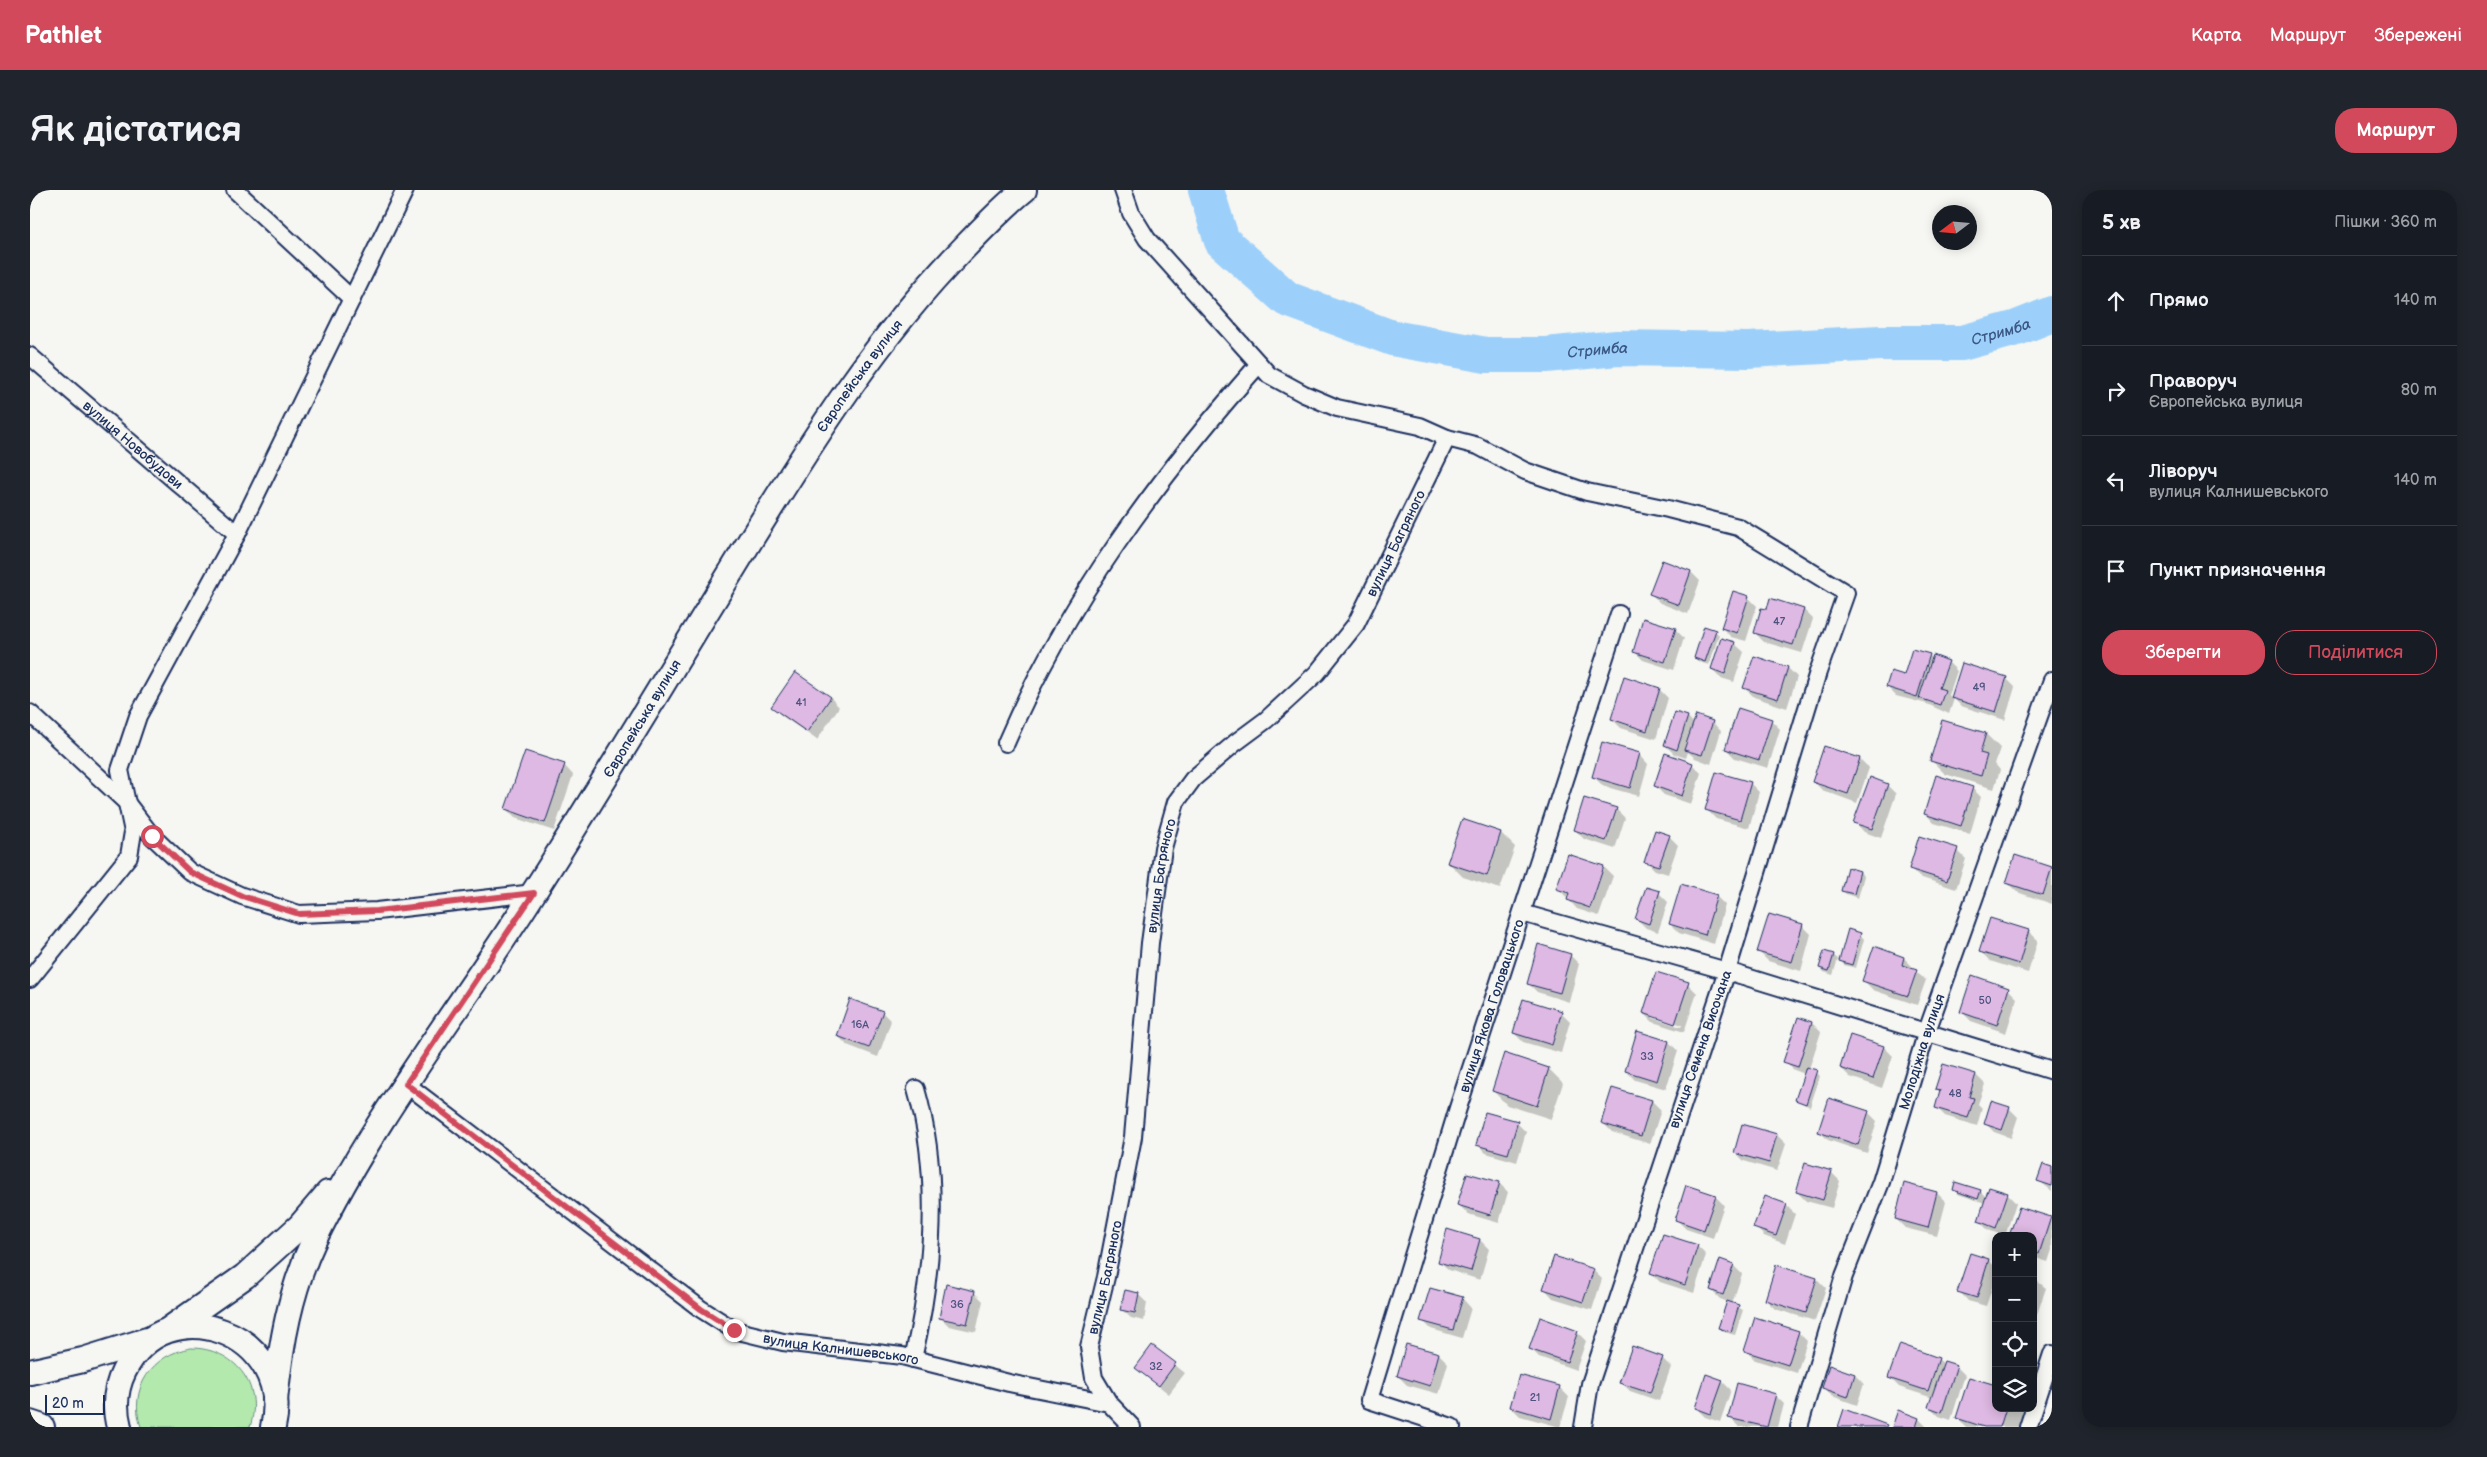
<!DOCTYPE html>
<html lang="uk">
<head>
<meta charset="utf-8">
<style>
	body { margin:0; font-family:"Balsamiq Sans",sans-serif; background:#20242c; color:#f1f3f6 }
	.controls { position:absolute; right:15px; bottom:15px; display:grid; overflow:hidden; border-radius:10px; box-shadow:0 2px 12px #0003 }
	.controls button { width:45px; height:45px; display:grid; place-items:center; padding:0; border:0; border-bottom:1px solid #363941; background:#171b24; color:#f1f3f6; font:25px sans-serif }
	.compass { position:absolute; left:1902px; top:15px; width:45px; height:45px; border-radius:50%; background:#171b24; box-shadow:0 2px 12px #0003; rotate:254deg }
	.scale { position:absolute; left:15px; bottom:12px; width:60px; box-sizing:border-box; padding-left:5px; border:2px solid #1b2f5e; border-top:0; font-size:14px; line-height:18px; white-space:nowrap; color:#1b2f5e; -webkit-text-stroke:4px #f6f6f2; paint-order:stroke }
	.stop { position:absolute; width:15px; height:15px; margin:-11px; border:4px solid #d1495b; border-radius:50%; background:#fff }
	.stop.end { background:#d1495b; border-color:#fff; box-shadow:0 1px 5px #0008 }
	.list { margin:0; padding:0; list-style:none }
	h2 { display:flex; justify-content:space-between; align-items:center; height:65px; margin:0; padding:0 20px; font-size:21px }
	h2 small { font-size:16px; font-weight:400; color:#9ea1a6 }
	.list li { display:grid; grid-template-columns:32px 1fr auto; gap:15px; align-items:center; box-sizing:border-box; height:90px; padding:0 20px; border-top:1px solid #363941 }
	.list b { display:block; font-size:19px; white-space:nowrap }
	.list p { margin:0; font-size:16px; white-space:nowrap; color:#9ea1a6 }
	.list em { font-size:16px; font-style:normal; color:#9ea1a6 }
	.actions { display:flex; gap:10px; padding:15px 20px }
	.actions a { flex:1; padding:11px 0; border:1px solid #d1495b; border-radius:20px; text-align:center; font-size:18px; color:#d1495b }
	.actions .main { background:#d1495b; color:#fff }
	.icon { flex:none; width:28px; height:28px; fill:none; stroke:currentColor; stroke-width:2; stroke-linecap:round; stroke-linejoin:round }
	.map { position:relative; flex:none; width:2022px; height:1237px; overflow:hidden; border-radius:20px }
	header { display:flex; align-items:center; gap:30px; box-sizing:border-box; height:70px; padding:0 25px; background:#d1495b; color:#fff }
	header strong { font-size:24px }
	nav { display:flex; gap:28px; margin-inline-start:auto; font-size:18px }
	.intro { display:flex; align-items:center; justify-content:space-between; box-sizing:border-box; height:120px; padding:0 30px }
	h1 { margin:0; font-size:35px }
	.button { padding:12px 22px; border-radius:20px; background:#d1495b; color:#fff; font-size:18px; font-weight:700 }
	main { display:flex; gap:30px; padding:0 30px }
	aside { flex:1; background:#171b24; border-radius:20px; box-shadow:0 2px 12px #0003 }
	.map>svg:first-child { display:block }
	.green { fill:#b3e9ac; stroke:#678c85 }
	.shadow { fill:#0003; fill-rule:evenodd }
	.lines { fill:none; stroke-linecap:round; stroke-linejoin:round }
	.river { stroke:#9cd0fa; stroke-width:36 }
	.building { fill:#deb9e3; stroke:#1b2f5e }
	.street-casing { stroke:#1b2f5e; stroke-width:20 }
	.secondary-casing { stroke:#1b2f5e; stroke-width:28 }
	.street { stroke:#f6f6f2; stroke-width:16 }
	.secondary { stroke:#f6f6f2; stroke-width:24 }
	.route { stroke:#d1495b; stroke-width:6 }
	.labels { text-anchor:middle; stroke-width:4; stroke-linejoin:round; paint-order:stroke }
	.number-label { font-size:11px; fill:#4c527f }
	.street-label { font-size:14px; fill:#1b2f5e; stroke:#f6f6f2 }
	.water-label { font-size:15px; font-style:italic; fill:#3b5785; stroke:#f6f6f2 }
</style>
</head>
<body>
<header>
<strong>Pathlet</strong>
<nav><a>Карта</a><a>Маршрут</a><a>Збережені</a></nav>
</header>
<div class="intro"><h1>Як дістатися</h1><a class="button">Маршрут</a></div>
<main>
<div class="map">
<svg width="2022" height="1237" viewBox="0 0 2022 1237">
	<rect width="100%" height="100%" fill="#f6f6f2"/>
	<filter id="ink" filterUnits="userSpaceOnUse"><feTurbulence type="fractalNoise" baseFrequency=".02" numOctaves="2"/><feDisplacementMap in="SourceGraphic" scale="10" xChannelSelector="R" yChannelSelector="G"/><feConvolveMatrix kernelMatrix="1 2 1 2 8 2 1 2 1" color-interpolation-filters="sRGB"/></filter>
	<g filter="url(#ink)">
		<path class="green" d="M161 1158C204 1158 234 1195 220 1237H111C98 1199 122 1164 161 1158Z"/>
		<path class="shadow" d="M1632 372 1661 382 1670 391 1658 424 1630 413 1621 404Z
			M1718 407 1727 416 1716 451 1701 447 1692 438Z
			M1741 410 1774 420 1783 429 1772 463 1734 452 1725 443 1738 421Z
			M1645 439 1654 448 1644 480 1613 470 1604 461Z
			M1685 441 1689 445 1679 475 1669 472 1665 468Z
			M1704 453 1714 462 1704 492 1691 488 1682 479Z
			M1899 465 1903 469 1918 472 1927 481 1919 505 1922 509 1933 474 1976 488 1985 497 1975 530 1931 516 1924 509 1919 524 1897 514 1866 506 1857 497 1875 486Z
			M1758 478 1767 487 1757 518 1724 507 1715 498Z
			M766 484 801 508 809 517 787 550 752 526 743 517Z
			M1629 499 1638 508 1626 549 1591 538 1582 529Z
			M1646 524 1658 527 1664 534 1682 532 1691 541 1681 574 1665 568 1658 562 1656 568 1644 564 1635 555Z
			M1741 530 1750 539 1738 578 1705 568 1696 559Z
			M1913 531 1956 544 1970 558 1965 574 1970 580 1964 599 1915 584 1901 570Z
			M1609 564 1618 574 1609 606 1573 596 1564 587Z
			M1830 569 1839 578 1827 613 1792 600 1783 591Z
			M1662 574 1671 583 1661 614 1634 605 1625 596Z
			M534 575 543 585 524 641 485 628 476 619Z
			M1720 593 1729 602 1719 638 1686 629 1677 620Z
			M1857 595 1866 604 1851 648 1834 642 1825 632Z
			M1942 598 1951 607 1940 644 1904 633 1895 623Z
			M1586 619 1595 628 1585 659 1554 649 1545 640Z
			M1433 630 1471 643 1485 657 1470 699 1433 687 1419 673Z
			M1639 646 1648 655 1638 684 1625 680 1616 671Z
			M1927 660 1936 669 1926 699 1889 687 1880 678Z
			M1986 666 2022 678V714L1987 702 1977 693Z
			M1574 677 1583 686 1569 726 1547 719 1528 698Z
			M1818 679 1830 682 1834 686 1828 708 1816 704 1812 700Z
			M1617 698 1629 703 1638 712 1628 742 1616 738 1607 729Z
			M1686 706 1695 715 1684 754 1649 743 1640 734Z
			M1772 735 1781 744 1771 781 1738 771 1729 762Z
			M1998 741 2008 750 1998 783 1960 771 1951 762Z
			M1830 744 1834 749 1826 778 1814 775 1810 770Z
			M1540 765 1549 774 1539 812 1507 802 1498 793Z
			M1803 765 1808 769 1803 785 1794 782 1790 778Z
			M1874 768 1883 777 1882 779 1896 790 1887 815 1843 800 1834 791Z
			M1658 794 1667 803 1654 842 1623 832 1614 823ZM1623 825 1652 835 1651 837 1623 828Z
			M1978 799 1987 808 1976 843 1941 831 1932 822Z
			M852 822 861 831 848 867 817 855 808 846Z
			M1531 822 1540 831 1531 863 1493 852 1484 843Z
			M1769 829 1782 833 1791 842 1779 879 1790 886 1780 917 1766 910 1775 884 1764 880 1755 871Z
			M1607 842 1639 852 1648 861 1636 899 1605 890 1596 881Z
			M1854 857 1863 866 1852 898 1820 887 1811 878Z
			M1475 865 1519 879 1533 893 1521 929 1477 915 1463 901Z
			M1946 885 1955 894 1948 914 1952 918 1947 936 1915 926 1906 917 1911 903 1907 898Z
			M1583 899 1622 911 1631 920 1620 954 1582 942 1573 933Z
			M1979 918 1988 927 1981 948 1964 942 1955 933Z
			M1838 922 1847 931 1837 963 1798 950 1789 941Z
			M1487 933 1496 942 1487 972 1456 963 1447 954Z
			M1747 945 1756 954 1747 981 1714 971 1705 962Z
			M2022 978V1001L2008 990Z
			M1801 982 1810 991 1802 1018 1776 1011 1767 1002Z
			M1469 993 1478 1002 1469 1033 1438 1024 1429 1015Z
			M1924 1000 1950 1001 1957 1008 1977 1004 1986 1013 1975 1046 1958 1040 1949 1031 1955 1013 1928 1004Z
			M1907 1003 1916 1012 1907 1046 1875 1038 1866 1029Z
			M1685 1006 1694 1015 1683 1048 1656 1039 1647 1030Z
			M1756 1015 1765 1024 1755 1054 1734 1046 1725 1037Z
			M2021 1028 2022 1060 2018 1072 2003 1067V1046Z
			M1450 1050 1459 1059 1450 1090 1419 1080 1409 1071Z
			M1667 1056 1676 1065 1664 1103 1630 1092 1621 1083Z
			M1941 1065 1959 1071 1966 1077V1086L1956 1116 1938 1111 1929 1101Z
			M1703 1075 1712 1084 1702 1114 1713 1120 1705 1145 1694 1142 1689 1138 1698 1112 1690 1109 1681 1100Z
			M1563 1080 1572 1089 1562 1120 1523 1108 1514 1098Z
			M2003 1088 2016 1098 2004 1133 2003 1132Z
			M1787 1089 1796 1098 1785 1131 1745 1119 1736 1110Z
			M944 1102 953 1111 946 1142 919 1136 910 1127Z
			M1108 1104 1117 1113 1114 1131 1101 1128 1091 1119Z
			M1432 1108 1441 1118 1432 1148 1401 1139 1392 1130Z
			M1547 1142 1556 1151 1546 1180 1509 1167 1500 1158Z
			M1768 1142 1777 1151 1767 1183 1725 1170 1716 1161Z
			M1122 1157 1155 1183 1139 1204 1106 1178Z
			M1409 1164 1418 1173 1409 1204 1377 1195 1368 1186Z
			M1632 1168 1641 1177 1629 1211 1600 1201 1591 1192Z
			M1908 1169 1914 1174 1926 1176 1935 1185 1921 1230 1909 1226 1900 1217 1903 1208 1869 1197 1860 1188Z
			M1800 1177 1825 1185 1834 1194 1827 1215 1802 1206 1793 1197Z
			M1490 1186 1530 1198 1539 1207 1530 1237 1490 1226 1481 1217Z
			M1692 1191 1701 1200 1690 1232 1675 1227 1666 1218Z
			M1745 1205 1754 1214 1748 1237H1709L1700 1228Z
			M1966 1218H1994L1988 1237H1936L1927 1228Z
			M1889 1229 1897 1237H1863Z"/>
		<g class="lines">
			<path class="river" id="s1" d="M1176 0 1192 51 1257 109 1362 148 1456 165H1516L1587 158 1718 160 1851 153H1932L1987 138 2022 124"/>
		</g>
		<path class="building" d="M1632 370 1661 381 1649 415 1619 404Z
			M1703 401 1719 406 1707 443 1691 438Z
			M1740 408 1774 419 1763 455 1724 443 1731 418 1737 419Z
			M1613 428 1646 438 1635 472 1603 462Z
			M1674 436 1686 440 1675 472 1664 468Z
			M1691 448 1705 452 1695 484 1681 479Z
			M1882 459 1900 464 1887 507 1856 497 1861 481 1874 485Z
			M1903 465 1919 471 1909 498 1915 500 1910 515 1889 508Z
			M1724 466 1758 477 1748 509 1713 498Z
			M1932 473 1977 487 1966 522 1921 508Z
			M765 482 801 507 777 542 741 517Z
			M1594 486 1630 498 1617 541 1581 529Z
			M1708 518 1742 529 1729 570 1695 559Z
			M1645 522 1658 526 1647 560 1634 555Z
			M1666 525 1683 531 1672 565 1654 560Z
			M1912 530 1956 543 1950 563 1957 565 1951 586 1900 571Z
			M1572 552 1610 563 1600 598 1562 587Z
			M1794 556 1830 568 1818 604 1782 592Z
			M495 561 535 574 515 633 475 619Z
			M1635 563 1663 573 1652 606 1624 596Z
			M1686 582 1721 592 1710 630 1675 620Z
			M1906 585 1943 597 1931 636 1894 624Z
			M1840 587 1858 594 1842 639 1823 633Z
			M1554 608 1587 618 1576 651 1544 640Z
			M1432 629 1471 642 1457 686 1417 673Z
			M1625 640 1640 645 1629 676 1614 672Z
			M1889 646 1928 658 1917 691 1879 679Z
			M1538 664 1574 676 1560 718 1537 710 1539 703 1526 699Z
			M1985 665 2022 677 2013 705 1976 693Z
			M1817 677 1830 681 1824 704 1811 701Z
			M1651 694 1687 705 1675 745 1639 734Z
			M1616 697 1630 701 1619 734 1605 729Z
			M1739 724 1773 734 1762 772 1727 762Z
			M1960 728 1999 740 1989 774 1949 762Z
			M1818 739 1831 743 1822 775 1809 771Z
			M1508 754 1541 764 1530 803 1497 794Z
			M1844 756 1874 767 1872 775 1887 780 1878 806 1832 791Z
			M1794 761 1804 764 1799 781 1789 778Z
			M1626 782 1659 792 1645 834 1613 823Z
			M1942 785 1979 798 1967 835 1930 822Z
			M820 809 853 821 839 858 807 846Z
			M1493 809 1532 821 1522 855 1483 843Z
			M1768 827 1782 832 1768 877 1753 872Z
			M1607 841 1639 851 1627 891 1595 881Z
			M1820 845 1854 856 1843 889 1810 878Z
			M1474 863 1519 878 1507 916 1462 901Z
			M1913 874 1946 884 1939 907 1944 908 1938 928 1905 918 1910 900 1905 899Z
			M1776 877 1787 880 1776 914 1765 910Z
			M1582 898 1622 910 1611 946 1571 933Z
			M1799 908 1839 921 1828 955 1788 942Z
			M1961 911 1980 917 1972 940 1954 934Z
			M1455 922 1488 931 1478 964 1446 955Z
			M1712 934 1747 944 1739 973 1704 963Z
			M1775 973 1802 981 1793 1010 1766 1002Z
			M2013 974 2022 977V996L2007 991Z
			M1437 983 1470 992 1460 1025 1427 1015Z
			M1925 992 1951 1000 1948 1009 1923 1000Z
			M1874 993 1907 1002 1898 1038 1865 1029Z
			M1656 995 1686 1005 1674 1040 1645 1030Z
			M1959 997 1978 1003 1966 1038 1948 1031Z
			M1735 1006 1757 1014 1746 1046 1723 1038Z
			M1989 1017 2021 1027 2009 1064 2003 1062V1046H1979Z
			M1417 1039 1450 1049 1441 1081 1408 1072Z
			M1633 1044 1668 1055 1655 1095 1620 1083Z
			M1940 1063 1959 1069 1947 1108 1927 1102Z
			M1524 1066 1564 1079 1553 1112 1513 1099Z
			M1690 1069 1704 1074 1693 1105 1680 1100Z
			M1746 1075 1787 1088 1776 1123 1735 1110Z
			M916 1094 945 1101 937 1134 909 1128Z
			M1400 1098 1433 1107 1423 1140 1390 1131Z
			M1095 1100 1109 1103 1105 1123 1090 1120Z
			M1697 1111 1709 1115 1701 1142 1688 1138Z
			M1510 1127 1548 1141 1537 1172 1499 1159Z
			M1725 1127 1769 1141 1758 1175 1714 1161Z
			M1376 1154 1409 1163 1400 1196 1367 1186Z
			M1870 1154 1909 1168 1898 1201 1858 1188Z
			M1122 1155 1146 1173 1129 1196 1105 1178Z
			M1602 1156 1633 1167 1620 1203 1589 1193Z
			M1914 1171 1927 1175 1912 1222 1898 1217Z
			M1799 1175 1825 1184 1818 1207 1792 1198Z
			M1676 1184 1693 1190 1681 1224 1665 1218Z
			M1489 1185 1530 1196 1521 1229 1480 1217Z
			M1939 1187 1966 1195V1218H1976L1970 1237H1954L1926 1228Z
			M1707 1193 1746 1204 1737 1237 1698 1228Z
			M1814 1219 1857 1235 1856 1237H1808Z
			M1868 1220 1889 1228 1886 1237H1862Z"/>
		<g class="lines">
			<defs>
				<g id="street">
					<path d="M205 0 322 109"/>
					<path d="M1093 0 1101 23 1117 49 1239 185 1274 204 1307 218 1390 236 1417 248 1448 256 1495 281 1557 302 1638 319 1708 337 1816 403 1788 482 1697 781 1560 1194 1553 1237"/>
					<path id="s2" d="M0 166 207 344"/>
					<path d="M0 523 96 612 122 646 160 682 212 706 269 724 347 721 504 703"/>
					<path d="M976 553C1036 412 1128 288 1229 174"/>
					<path d="M1492 723 1697 781 2022 881"/>
					<path d="M0 789 99 666 103 642 90 580 108 526 207 344 375 0"/>
					<path id="s3" d="M376 894 671 1119 704 1140 753 1152 872 1166 979 1193 1079 1213 1102 1237"/>
					<path d="M883 1169C903 1082 911 985 886 899"/>
					<path id="s4" d="M1079 1213 1064 1188 1059 1157 1076 1087 1103 947 1120 753 1133 658 1146 612 1163 589 1205 553 1236 530 1287 483 1326 434 1417 248"/>
					<path id="s5" d="M1422 1237 1339 1210 1428 918 1589 424"/>
					<path id="s6" d="M1769 1237 1814 1086 1851 992 1897 841 2022 490"/>
					<path d="M1998 1237 2022 1164"/>
				</g>
				<g id="secondary">
					<path d="M141 1138 215 1086 270 1036 298 1003"/>
					<path d="M0 1182 53 1170 117 1150"/>
					<path id="s7" d="M245 1210C251 1154 260 1101 284 1050 344 926 431 818 504 702 578 586 648 468 720 351 783 249 848 146 932 60 952 39 972 18 994 0"/>
					<path d="M0 1233 12 1237"/>
					<path d="M89 1237C84 1218 85 1199 94 1181 136 1095 265 1143 243 1237"/>
				</g>
			</defs>
			<use href="#street" class="street-casing"/>
			<use href="#secondary" class="secondary-casing"/>
			<use href="#street" class="street"/>
			<use href="#secondary" class="secondary"/>
		</g>
	</g>
	<g class="lines" filter="url(#ink)">
		<path class="route" d="M122 646 160 682 212 706 269 724 347 721 504 703 376 894 671 1119 704 1140"/>
	</g>
	<g class="labels">
		<g class="number-label">
			<text x="1749" y="435">47</text>
			<text x="1949" y="501">49</text>
			<text x="771" y="516">41</text>
			<text x="1955" y="814">50</text>
			<text x="830" y="838">16А</text>
			<text x="1617" y="870">33</text>
			<text x="1925" y="907">48</text>
			<text x="927" y="1118">36</text>
			<text x="1126" y="1180">32</text>
			<text x="1505" y="1211">21</text>
		</g>
		<g class="street-label">
			<text dy="5" stroke="none"><textPath href="#s7" startOffset="1188">Європейська вулиця</textPath></text>
			<text dy="5" stroke="none"><textPath href="#s2" startOffset="136">вулиця Новобудови</textPath></text>
			<text dy="5" stroke="none"><textPath href="#s4" startOffset="958">вулиця Багряного</textPath></text>
			<text dy="5" stroke="none"><textPath href="#s7" startOffset="782">Європейська вулиця</textPath></text>
			<text dy="5" stroke="none"><textPath href="#s4" startOffset="538">вулиця Багряного</textPath></text>
			<text dy="5" stroke="none"><textPath href="#s5" startOffset="500">вулиця Якова Головацького</textPath></text>
			<text transform="translate(1670 859) rotate(-71)" y="5">вулиця Семена Височана</text>
			<text dy="5" stroke="none"><textPath href="#s6" startOffset="395">Молодіжна вулиця</textPath></text>
			<text dy="5" stroke="none"><textPath href="#s4" startOffset="132">вулиця Багряного</textPath></text>
			<text dy="5" stroke="none"><textPath href="#s3" startOffset="519">вулиця Калнишевського</textPath></text>
		</g>
		<g class="water-label">
			<text dy="5" stroke="none"><textPath href="#s1" startOffset="865">Стримба</textPath></text>
			<text dy="5" stroke="none"><textPath href="#s1" startOffset="460">Стримба</textPath></text>
		</g>
	</g>
</svg>
<div class="controls">
<button>+</button>
<button>−</button>
<button><svg class="icon" aria-label="locate" viewBox="0 0 24 24"><circle cx="12" cy="12" r="6"/><path d="M12 2v4M12 18v4M2 12h4M18 12h4"/></svg></button>
<button><svg class="icon" aria-label="layers" viewBox="0 0 24 24"><path d="M12 4l9 5-9 5-9-5zM3 14l9 5 9-5"/></svg></button>
</div>
<svg class="compass" viewBox="-18 -18 36 36"><path d="M0-13l5 13h-10z" fill="#e53935"/><path d="M0 13l5-13h-10z" fill="#9ea1a6"/></svg>
<div class="scale">20 m</div>
<div class="stop" style="left:122px;top:646px"></div>
<div class="stop end" style="left:704px;top:1140px"></div>
</div>
<aside>
<h2>5 хв<small>Пішки · 360 m</small></h2>
<ul class="list">
<li><svg class="icon" aria-label="ahead" viewBox="0 0 24 24"><path d="M12 20V5M6 11l6-6 6 6"/></svg><div><b>Прямо</b></div><em>140 m</em></li>
<li><svg class="icon" aria-label="right" viewBox="0 0 24 24"><path d="M7 20v-9h11M14 6l5 5-5 5"/></svg><div><b>Праворуч</b><p>Європейська вулиця</p></div><em>80 m</em></li>
<li><svg class="icon" aria-label="left" viewBox="0 0 24 24"><path d="M17 20v-9H6M10 6l-5 5 5 5"/></svg><div><b>Ліворуч</b><p>вулиця Калнишевського</p></div><em>140 m</em></li>
<li><svg class="icon" aria-label="arrive" viewBox="0 0 24 24"><path d="M6 21V4h12l-3 4 3 4H6"/></svg><div><b>Пункт призначення</b></div></li>
</ul>
<div class="actions"><a class="main">Зберегти</a><a>Поділитися</a></div>
</aside>
</main>
</body>
</html>
